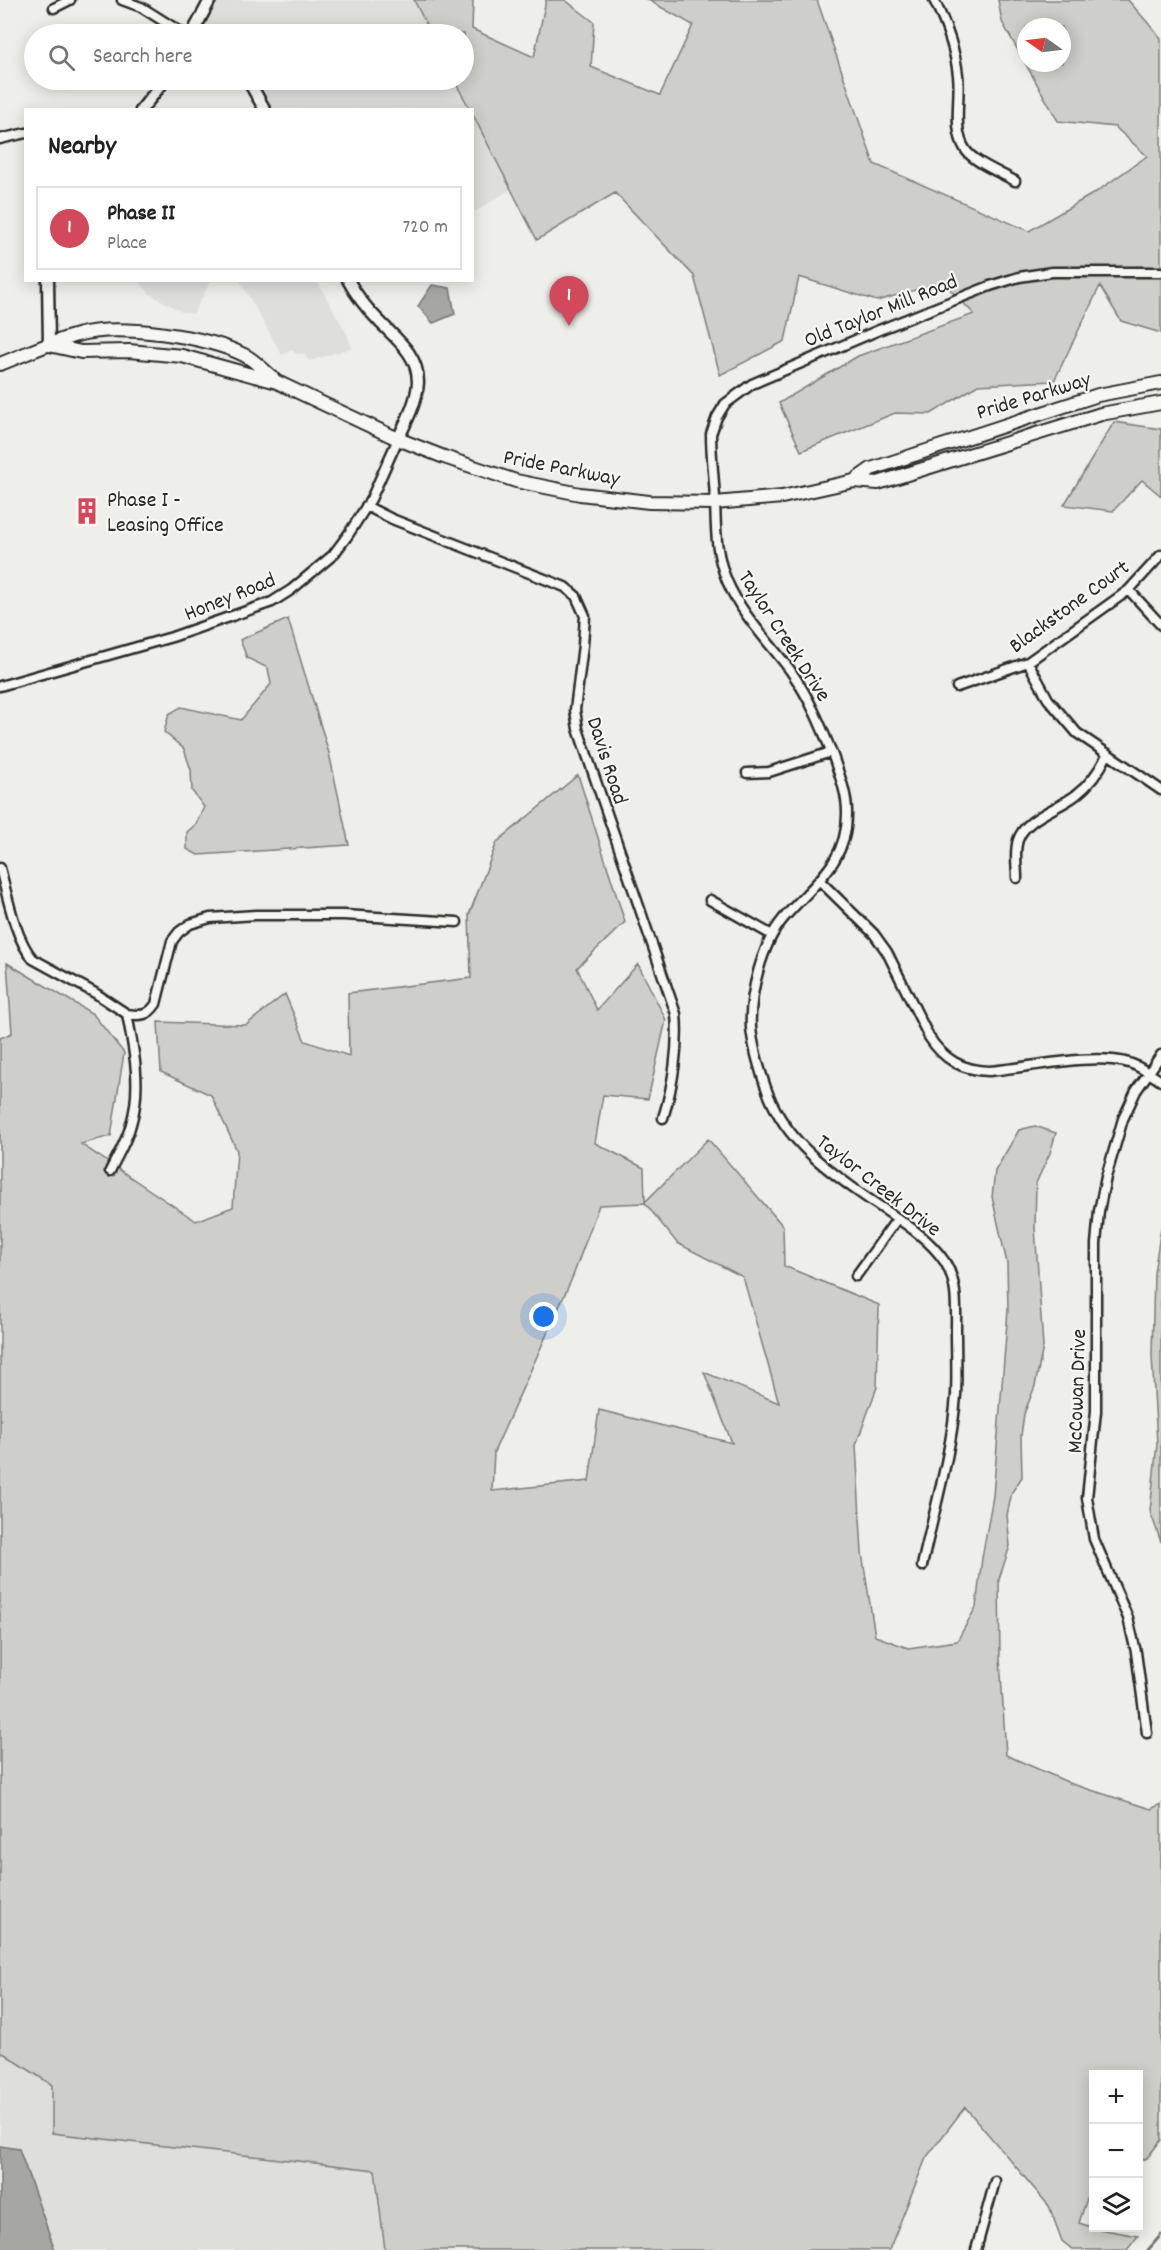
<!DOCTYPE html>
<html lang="en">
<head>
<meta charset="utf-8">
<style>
	body { margin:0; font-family:Dekko,sans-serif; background:#f6f6f6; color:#222 }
	.controls { position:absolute; right:18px; bottom:18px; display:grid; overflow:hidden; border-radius:0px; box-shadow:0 3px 15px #0003 }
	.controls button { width:54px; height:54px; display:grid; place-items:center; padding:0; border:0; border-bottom:2px solid #e0e0e0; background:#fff; color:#222; font:30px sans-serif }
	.compass { position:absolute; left:1017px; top:18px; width:54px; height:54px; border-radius:50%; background:#fff; box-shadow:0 3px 15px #0003; rotate:284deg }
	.you { position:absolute; left:544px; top:1317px; width:21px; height:21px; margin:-15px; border:4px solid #fff; border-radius:50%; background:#1a73e8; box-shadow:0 0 0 9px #1a73e833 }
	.badge { display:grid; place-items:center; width:39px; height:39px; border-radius:50%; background:#d1495b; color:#fff; font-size:20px; font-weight:700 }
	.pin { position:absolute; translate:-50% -50px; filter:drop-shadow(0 2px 3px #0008) }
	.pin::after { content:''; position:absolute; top:32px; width:21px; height:18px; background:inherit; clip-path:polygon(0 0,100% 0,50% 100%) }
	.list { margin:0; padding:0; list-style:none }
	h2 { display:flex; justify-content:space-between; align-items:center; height:78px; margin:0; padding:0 24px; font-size:26px }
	h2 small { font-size:20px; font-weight:400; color:#767676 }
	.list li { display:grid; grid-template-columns:39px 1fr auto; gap:18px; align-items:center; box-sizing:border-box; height:84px; margin:0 12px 12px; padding:0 12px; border:2px solid #e0e0e0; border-radius:0px }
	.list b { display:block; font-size:22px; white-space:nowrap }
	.list p { margin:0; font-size:20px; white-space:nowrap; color:#767676 }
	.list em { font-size:20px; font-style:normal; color:#767676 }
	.icon { flex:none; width:33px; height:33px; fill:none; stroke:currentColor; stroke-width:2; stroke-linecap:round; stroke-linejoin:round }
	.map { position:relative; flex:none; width:1161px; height:2250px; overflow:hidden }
	.search { position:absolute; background:#fff; box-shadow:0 3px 15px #0003; left:24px; top:24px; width:450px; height:66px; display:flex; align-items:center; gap:15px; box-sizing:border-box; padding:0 21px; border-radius:33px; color:#767676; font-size:22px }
	.panel { position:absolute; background:#fff; box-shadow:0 3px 15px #0003; left:24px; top:108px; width:450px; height:174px; border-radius:0px }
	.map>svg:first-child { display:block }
	.built { fill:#dededb }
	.green { fill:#cececa; stroke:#7c7c7a; stroke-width:1.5; fill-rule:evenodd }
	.water { fill:#a6a6a3; stroke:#757573; stroke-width:1.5 }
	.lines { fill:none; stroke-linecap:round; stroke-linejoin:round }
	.stream { stroke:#757573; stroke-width:3 }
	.minor-casing { stroke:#2b2b2b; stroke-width:13 }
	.tertiary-casing { stroke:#2b2b2b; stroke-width:15 }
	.secondary-casing { stroke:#2b2b2b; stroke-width:16 }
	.minor { stroke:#f6f6f2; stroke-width:8 }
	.tertiary { stroke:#f6f6f2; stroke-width:10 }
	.secondary { stroke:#f6f6f2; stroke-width:12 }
	.labels { text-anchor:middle; stroke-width:4.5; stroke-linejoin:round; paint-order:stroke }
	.street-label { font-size:22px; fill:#2b2b2b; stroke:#f6f6f2 }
	.poi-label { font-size:22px; fill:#2b2b2b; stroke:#f6f6f2; text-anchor:start }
</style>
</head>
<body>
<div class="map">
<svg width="1161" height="2250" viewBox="0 0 1161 2250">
	<rect width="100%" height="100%" fill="#eeeeea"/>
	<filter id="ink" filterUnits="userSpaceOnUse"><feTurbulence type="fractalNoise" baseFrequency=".0167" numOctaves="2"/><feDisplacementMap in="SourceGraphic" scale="12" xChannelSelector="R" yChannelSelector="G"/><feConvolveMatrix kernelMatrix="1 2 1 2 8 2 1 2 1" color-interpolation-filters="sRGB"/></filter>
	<g filter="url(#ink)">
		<path class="built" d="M210 0H414L431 34H192Z
			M248 80H454L470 109H265Z
			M472 115 511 189 473 213H472Z
			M139 281H211L193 314 182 312 150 294Z
			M240 281H317L347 334 352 348 309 361 304 354H296L292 350 282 355Z
			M0 2051 52 2085V2133L375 2170 385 2250H0Z"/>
		<path class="green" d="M414 0H473L472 29 534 57 546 0H565L594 22 591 67 660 95 693 25 648 0H817L874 164 1029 231 1096 192 1147 156 1115 127 1058 121 1002 22 998 0H1128L1161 38V333L1121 321 1100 286 1054 381 978 385 931 414 895 413 801 451 779 403 858 356 974 314 943 282 877 301 799 277 785 341 720 375 694 276 615 193 537 240 473 115 472 110 470 109 454 80H464V34H431ZM1026 27H1062V63H1026Z
			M1114 422 1161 429V496L1142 480 1113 511 1064 505Z
			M288 619 329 753 349 845 198 855 187 849V832L196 824 204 807 192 791 191 770 184 749 164 732 169 714 181 707 241 720 271 684 268 668 247 658 240 640Z
			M578 775 625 922 577 968 597 1010 638 964 666 1020 648 1099 603 1095 595 1143 644 1168 645 1202 708 1139 783 1226 784 1266 879 1305 877 1387 856 1445 862 1553 875 1636 908 1648 957 1641 976 1607 982 1558 993 1496 1008 1310 1007 1263 992 1197 995 1171 1019 1130 1035 1126 1056 1133 1050 1153 1036 1183 1035 1227 1043 1347 1035 1386 1024 1414 1021 1436 1022 1477 1012 1492 1007 1515 1010 1546 999 1579 1000 1658 1006 1755 1072 1784 1151 1809 1161 1804V2140L1147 2158 1139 2161 1138 2074H1094L1093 2180 1079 2223 1094 2228 1138 2236 1127 2250H1073L1062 2241 1049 2206 965 2107 926 2158 889 2250H385L375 2170 52 2133V2085L0 2051V1038L12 1033 7 963 93 1014 124 1053 111 1136 81 1144 196 1221 233 1207 237 1151 211 1095 161 1072 158 1022 246 1025 285 994 305 1041 349 1056 348 993 471 978 469 915 497 842ZM645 1203 677 1243 743 1277 779 1403 704 1372 732 1443 599 1410 589 1481 492 1491 494 1452 573 1276 599 1205Z
			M1161 1228V1542L1150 1511 1157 1444 1152 1356 1154 1273Z"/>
		<path class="water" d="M432 285 450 288 455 314 433 323 418 306Z
			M0 2146 19 2149 55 2250H0Z"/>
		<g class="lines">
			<path class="stream" d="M1148 2250 1161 2235"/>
			<defs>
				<path id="minor" d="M122 0 141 7 184 34
					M934 0C946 24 955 48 958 75 961 98 952 128 965 149 973 162 1001 173 1015 181
					M54 8 70 0
					M0 139 26 133
					M366 506 392 519 565 587 576 596 585 616 583 645 575 710 578 729 676 1014C679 1047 673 1086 663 1118
					M1129 590 1161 625
					M1028 662 1048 699 1077 733 1161 790
					M0 686 172 637 272 602 291 590 333 555 348 535 371 499 398 439
					M957 687 1028 662 1129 590 1161 555
					M747 773 769 772 831 752
					M0 868C7 894 15 939 33 959L95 993 127 1014C134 1050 142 1088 131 1124 127 1141 117 1156 110 1171
					M1017 878C1017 866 1014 852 1018 840 1025 818 1058 809 1076 795 1089 785 1100 770 1107 755
					M820 881 874 934 887 952 929 1037C944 1060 962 1070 989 1071 1028 1068 1093 1052 1129 1063 1140 1066 1151 1075 1161 1081
					M710 900 772 935
					M127 1014C141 1016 148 1016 156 1004L172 941 179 932 190 924 210 918 256 915H344L457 922
					M856 1276 897 1219
					M922 1566C934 1510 952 1452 956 1395 957 1374 956 1352 956 1331 956 1307 958 1283 945 1262 925 1232 889 1214 860 1193 819 1164 781 1135 765 1085 759 1067 753 1047 751 1028 749 995 762 944 783 919 813 884 848 863 847 812 847 793 839 774 833 756 821 725 809 697 790 670 769 642 741 614 727 581 715 552 716 529 715 499 714 477 711 456 711 434L717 417 725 404 752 384 879 330 990 286 1019 277 1052 272H1161
					M1147 1733 1136 1652 1128 1618 1094 1539 1087 1498 1096 1411V1244L1099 1211 1106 1177 1123 1119 1136 1091 1161 1055
					M976 2250 995 2181"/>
				<path id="tertiary" d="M192 34 210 0
					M248 80 265 110
					M141 110 165 80
					M48 280 49 345
					M348 280C356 295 367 309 379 321 396 339 418 354 418 382 417 402 406 422 398 439"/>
				<path id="secondary" d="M49 345 81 352 129 351 182 356 277 382 398 439 444 457 516 481 580 494 649 502 715 503 782 497 854 481 878 483 1101 414 1161 403
					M0 364C26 354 51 342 77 335 117 323 208 336 244 355 255 360 264 371 273 378
					M854 481 871 469 1098 395 1161 383"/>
			</defs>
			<use href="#minor" class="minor-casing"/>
			<use href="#tertiary" class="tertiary-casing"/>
			<use href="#secondary" class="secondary-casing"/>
			<use href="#minor" class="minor"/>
			<use href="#tertiary" class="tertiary"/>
			<use href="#secondary" class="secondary"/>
		</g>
	</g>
	<defs>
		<symbol id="building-bare" viewBox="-9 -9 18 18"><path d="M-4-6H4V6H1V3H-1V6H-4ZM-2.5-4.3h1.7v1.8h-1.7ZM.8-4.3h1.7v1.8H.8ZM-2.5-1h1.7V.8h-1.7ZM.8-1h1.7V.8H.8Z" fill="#d1495b" stroke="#f6f6f2" stroke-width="2.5" paint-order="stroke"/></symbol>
	</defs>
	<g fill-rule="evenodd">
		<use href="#building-bare" x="68" y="492" width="38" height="38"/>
	</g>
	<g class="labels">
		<g class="street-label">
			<text transform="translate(880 309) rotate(-22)" y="8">Old Taylor Mill Road</text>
			<text transform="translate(1033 394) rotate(-17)" y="8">Pride Parkway</text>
			<text transform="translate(562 466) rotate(11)" y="8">Pride Parkway</text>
			<text transform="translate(229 595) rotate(-22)" y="8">Honey Road</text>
			<text transform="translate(1068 605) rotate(-36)" y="8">Blackstone Court</text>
			<text transform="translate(786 635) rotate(57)" y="8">Taylor Creek Drive</text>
			<text transform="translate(609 760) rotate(72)" y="8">Davis Road</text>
			<text transform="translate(880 1184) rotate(38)" y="8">Taylor Creek Drive</text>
			<text transform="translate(1075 1391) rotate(-88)" y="8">McCowan Drive</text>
		</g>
		<g class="poi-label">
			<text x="107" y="506">Phase I -<tspan x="107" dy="25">Leasing Office</tspan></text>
		</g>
	</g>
</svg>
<div class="controls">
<button>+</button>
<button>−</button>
<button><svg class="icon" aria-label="layers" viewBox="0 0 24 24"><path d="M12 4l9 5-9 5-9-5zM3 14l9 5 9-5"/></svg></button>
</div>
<svg class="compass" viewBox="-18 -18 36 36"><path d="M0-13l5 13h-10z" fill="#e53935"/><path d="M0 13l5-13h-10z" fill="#767676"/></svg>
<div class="you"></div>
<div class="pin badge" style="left:569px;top:326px">1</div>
<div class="search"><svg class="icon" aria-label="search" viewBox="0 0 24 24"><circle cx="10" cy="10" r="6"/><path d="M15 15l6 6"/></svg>Search here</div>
<section class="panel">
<h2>Nearby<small></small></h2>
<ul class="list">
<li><span class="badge">1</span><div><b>Phase II</b><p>Place</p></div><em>720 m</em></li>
</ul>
</section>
</div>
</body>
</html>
